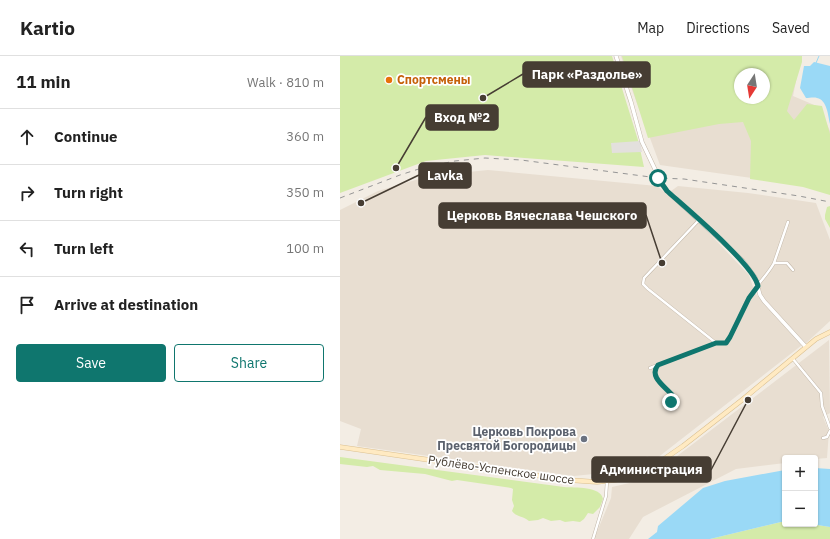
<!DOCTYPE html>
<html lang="en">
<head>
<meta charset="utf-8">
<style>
	body { margin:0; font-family:"IBM Plex Sans",sans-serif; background:#f6f6f6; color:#222 }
	.controls { position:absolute; right:12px; bottom:12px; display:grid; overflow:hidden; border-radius:4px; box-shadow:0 1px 3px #0004 }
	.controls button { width:36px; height:36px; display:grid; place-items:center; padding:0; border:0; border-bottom:1px solid #e0e0e0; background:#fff; color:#222; font:20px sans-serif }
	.compass { position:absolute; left:394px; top:12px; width:36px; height:36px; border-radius:50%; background:#fff; box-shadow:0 1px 3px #0004; rotate:192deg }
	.stop { position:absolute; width:12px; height:12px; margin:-9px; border:3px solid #0f766e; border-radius:50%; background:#fff }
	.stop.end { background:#0f766e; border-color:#fff; box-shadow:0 1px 4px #0008 }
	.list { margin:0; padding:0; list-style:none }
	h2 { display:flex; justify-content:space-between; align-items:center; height:52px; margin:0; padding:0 16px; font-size:17px }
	h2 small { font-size:13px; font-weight:400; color:#767676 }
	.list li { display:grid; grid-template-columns:26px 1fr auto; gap:12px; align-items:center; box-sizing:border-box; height:56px; padding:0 16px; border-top:1px solid #e0e0e0 }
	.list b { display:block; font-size:15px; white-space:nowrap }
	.list em { font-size:13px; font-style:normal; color:#767676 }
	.actions { display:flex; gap:8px; padding:12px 16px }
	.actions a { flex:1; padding:9px 0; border:1px solid #0f766e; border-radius:4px; text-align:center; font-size:14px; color:#0f766e }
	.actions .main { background:#0f766e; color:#fff }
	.icon { flex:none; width:22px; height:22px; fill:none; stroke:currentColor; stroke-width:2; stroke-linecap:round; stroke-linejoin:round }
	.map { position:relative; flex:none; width:490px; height:483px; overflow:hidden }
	header { display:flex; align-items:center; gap:24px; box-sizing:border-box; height:56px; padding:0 20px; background:#fff; border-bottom:1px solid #e0e0e0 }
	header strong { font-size:19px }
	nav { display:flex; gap:22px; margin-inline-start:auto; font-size:14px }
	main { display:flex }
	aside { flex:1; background:#fff }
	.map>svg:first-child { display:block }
	.residential { fill:#e8ded1; fill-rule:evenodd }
	.green { fill:#d4eba9; fill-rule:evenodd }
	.parking { fill:#e3e0dd }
	.water { fill:#9ad9f6 }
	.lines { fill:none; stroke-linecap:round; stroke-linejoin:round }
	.stream { stroke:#9ad9f6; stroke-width:1 }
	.minor-casing { stroke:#c2b7a9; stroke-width:3.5 }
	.tertiary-casing { stroke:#c2b7a9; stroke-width:4.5 }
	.secondary-casing { stroke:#dbc091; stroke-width:5 }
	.minor { stroke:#fff; stroke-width:2.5 }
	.tertiary { stroke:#fff; stroke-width:3.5 }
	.secondary { stroke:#ffeac2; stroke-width:4 }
	.rail { stroke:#959595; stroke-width:1; stroke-dasharray:5 5; stroke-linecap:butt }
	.route { stroke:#0f766e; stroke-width:5 }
	.food-dot { fill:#e8710a; stroke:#fff; stroke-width:1.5 }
	.worship-dot { fill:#6b7280; stroke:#fff; stroke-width:1.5 }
	.labels { text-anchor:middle; stroke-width:3.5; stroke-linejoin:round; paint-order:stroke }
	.food-label { font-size:12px; font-weight:bold; fill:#c56008; stroke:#fff; text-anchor:start }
	.worship-label { font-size:12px; font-weight:bold; fill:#5b616d; stroke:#fff; text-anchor:end }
	.street-label { font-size:12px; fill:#463d33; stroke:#fff }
	.leader { fill:none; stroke:#463d33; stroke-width:1.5 }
	.callout-dot { fill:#463d33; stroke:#fff; stroke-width:1.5 }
	.callout { fill:#463d33; stroke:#463d33; stroke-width:1.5 }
	.callout-label { font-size:13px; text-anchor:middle; font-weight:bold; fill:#fff }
</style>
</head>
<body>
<header>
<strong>Kartio</strong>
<nav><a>Map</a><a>Directions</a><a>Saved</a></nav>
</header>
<main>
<aside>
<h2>11 min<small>Walk · 810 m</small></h2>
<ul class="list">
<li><svg class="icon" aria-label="ahead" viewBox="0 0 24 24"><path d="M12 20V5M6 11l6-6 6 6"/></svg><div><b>Continue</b></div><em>360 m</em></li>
<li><svg class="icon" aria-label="right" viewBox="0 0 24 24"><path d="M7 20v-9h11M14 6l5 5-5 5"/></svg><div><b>Turn right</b></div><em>350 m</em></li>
<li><svg class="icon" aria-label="left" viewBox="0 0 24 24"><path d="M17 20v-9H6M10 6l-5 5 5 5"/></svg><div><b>Turn left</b></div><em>100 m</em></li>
<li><svg class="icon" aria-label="arrive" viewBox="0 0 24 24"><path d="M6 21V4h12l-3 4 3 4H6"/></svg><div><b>Arrive at destination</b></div></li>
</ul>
<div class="actions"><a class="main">Save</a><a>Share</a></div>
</aside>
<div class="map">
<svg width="490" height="483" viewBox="0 0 490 483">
	<rect width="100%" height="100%" fill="#f3ede4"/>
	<path class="residential" d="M281 0H461L453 40 479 51 490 75V133L320 109 291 31ZM400 18H424V42H400Z
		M148 114 317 130 359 164 365 173 409 219 415 237 462 289 312 406 308 400 263 417 234 420 17 390 21 373 0 365V154L38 135 89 120Z
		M338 130 408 137 476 147 490 184V265L465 288 421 239 419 226 404 205 331 135Z
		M489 284 490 357 483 361 489 375 487 402 475 403V402H445V407L396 413 303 461 289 483H254L271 442 272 431 307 423Z"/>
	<path class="green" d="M0 0H272L298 84 304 111 145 99 86 105 0 137Z
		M282 0H462V6L447 55 454 64 467 48 482 50 490 78V139L463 131 410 123 411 85 403 66 379 68 308 82ZM400 18H424V42H400Z
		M490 150V172L485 163V159L487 151Z
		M0 401 224 431C235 432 261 430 263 443L260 451 253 458 248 457 244 463 240 466 233 465 225 466 220 464 211 465 203 462 198 464 189 465C184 460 176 461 172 455L174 450 172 444 173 433 171 432 117 424 112 425 85 418 40 414 33 410 27 411 0 408Z
		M441 466H445V468H471L490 471V483H370Z"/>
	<path class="parking" d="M300 85 302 96 272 97 271 87Z"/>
	<path class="water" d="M474 6 490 10V68C488 59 487 44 477 42 474 41 469 42 466 42L460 32 464 10H470Z
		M475 412 490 413V471L471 468H475Z
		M445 414V466H441L370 483H308L317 476 318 470 363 432 385 425Z"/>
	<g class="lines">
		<path class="stream" d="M476 7 479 0"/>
		<defs>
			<path id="minor" d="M359 164 304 222 303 228 308 233 376 287
				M434 207 448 166
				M453 303 481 337 482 350 490 372
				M317 310C308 321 327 332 333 340L330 351
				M310 312 376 287H386C396 274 400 257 408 243 415 230 427 220 434 207H447L453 214
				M483 382 487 381 490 375
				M253 483 266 440 267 425"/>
			<path id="tertiary" d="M276 0 291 46 302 86 323 130 327 135 403 205 415 221 420 239 424 245 466 291"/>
			<path id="secondary" d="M0 391 228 424 257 426 275 424 292 420 311 412 343 390 402 344 476 283 490 276"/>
		</defs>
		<use href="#minor" class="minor-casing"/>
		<use href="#tertiary" class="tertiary-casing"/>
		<use href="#secondary" class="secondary-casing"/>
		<use href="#minor" class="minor"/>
		<use href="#tertiary" class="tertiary"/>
		<use href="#secondary" class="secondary"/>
		<path class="rail" d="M0 142 60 119 85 111 115 105 145 102 181 104 318 122 344 123 459 140 490 146"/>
	</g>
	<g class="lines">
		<path class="route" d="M318 122 327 135C346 152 414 209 418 230L409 242 390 281 386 287H376L318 309C308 321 326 331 333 340L331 346"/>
	</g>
	<circle class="food-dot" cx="49" cy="24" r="4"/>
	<circle class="worship-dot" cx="244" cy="383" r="4"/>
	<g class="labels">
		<g class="food-label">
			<text x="57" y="28">Спортсмены</text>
		</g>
		<g class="worship-label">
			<text x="236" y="380">Церковь Покрова<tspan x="236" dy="14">Пресвятой Богородицы</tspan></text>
		</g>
		<g class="street-label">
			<text transform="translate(161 414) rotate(8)" y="4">Рублёво-Успенское шоссе</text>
		</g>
	</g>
	<path class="leader" d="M143 42L183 18M56 112L86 61M21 147L79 119M322 207L306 159M408 344L371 414"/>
	<g class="callout-dot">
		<circle cx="143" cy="42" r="4"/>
		<circle cx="56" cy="112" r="4"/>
		<circle cx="21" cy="147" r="4"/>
		<circle cx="322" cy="207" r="4"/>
		<circle cx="408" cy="344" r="4"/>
	</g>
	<g class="callout">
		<rect x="183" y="6" width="127" height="25" rx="4"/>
		<rect x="86" y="49" width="72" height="25" rx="4"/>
		<rect x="79" y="107" width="52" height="25" rx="4"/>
		<rect x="99" y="147" width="207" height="25" rx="4"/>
		<rect x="252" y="401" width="119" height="25" rx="4"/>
	</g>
	<g class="callout-label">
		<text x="247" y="23">Парк «Раздолье»</text>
		<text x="122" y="66">Вход №2</text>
		<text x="105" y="124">Lavka</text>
		<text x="202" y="164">Церковь Вячеслава Чешского</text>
		<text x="311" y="418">Администрация</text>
	</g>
</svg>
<div class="controls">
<button>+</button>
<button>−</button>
</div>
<svg class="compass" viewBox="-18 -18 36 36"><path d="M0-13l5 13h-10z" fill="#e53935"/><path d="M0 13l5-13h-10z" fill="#767676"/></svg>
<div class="stop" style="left:318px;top:122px"></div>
<div class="stop end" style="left:331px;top:346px"></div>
</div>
</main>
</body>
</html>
